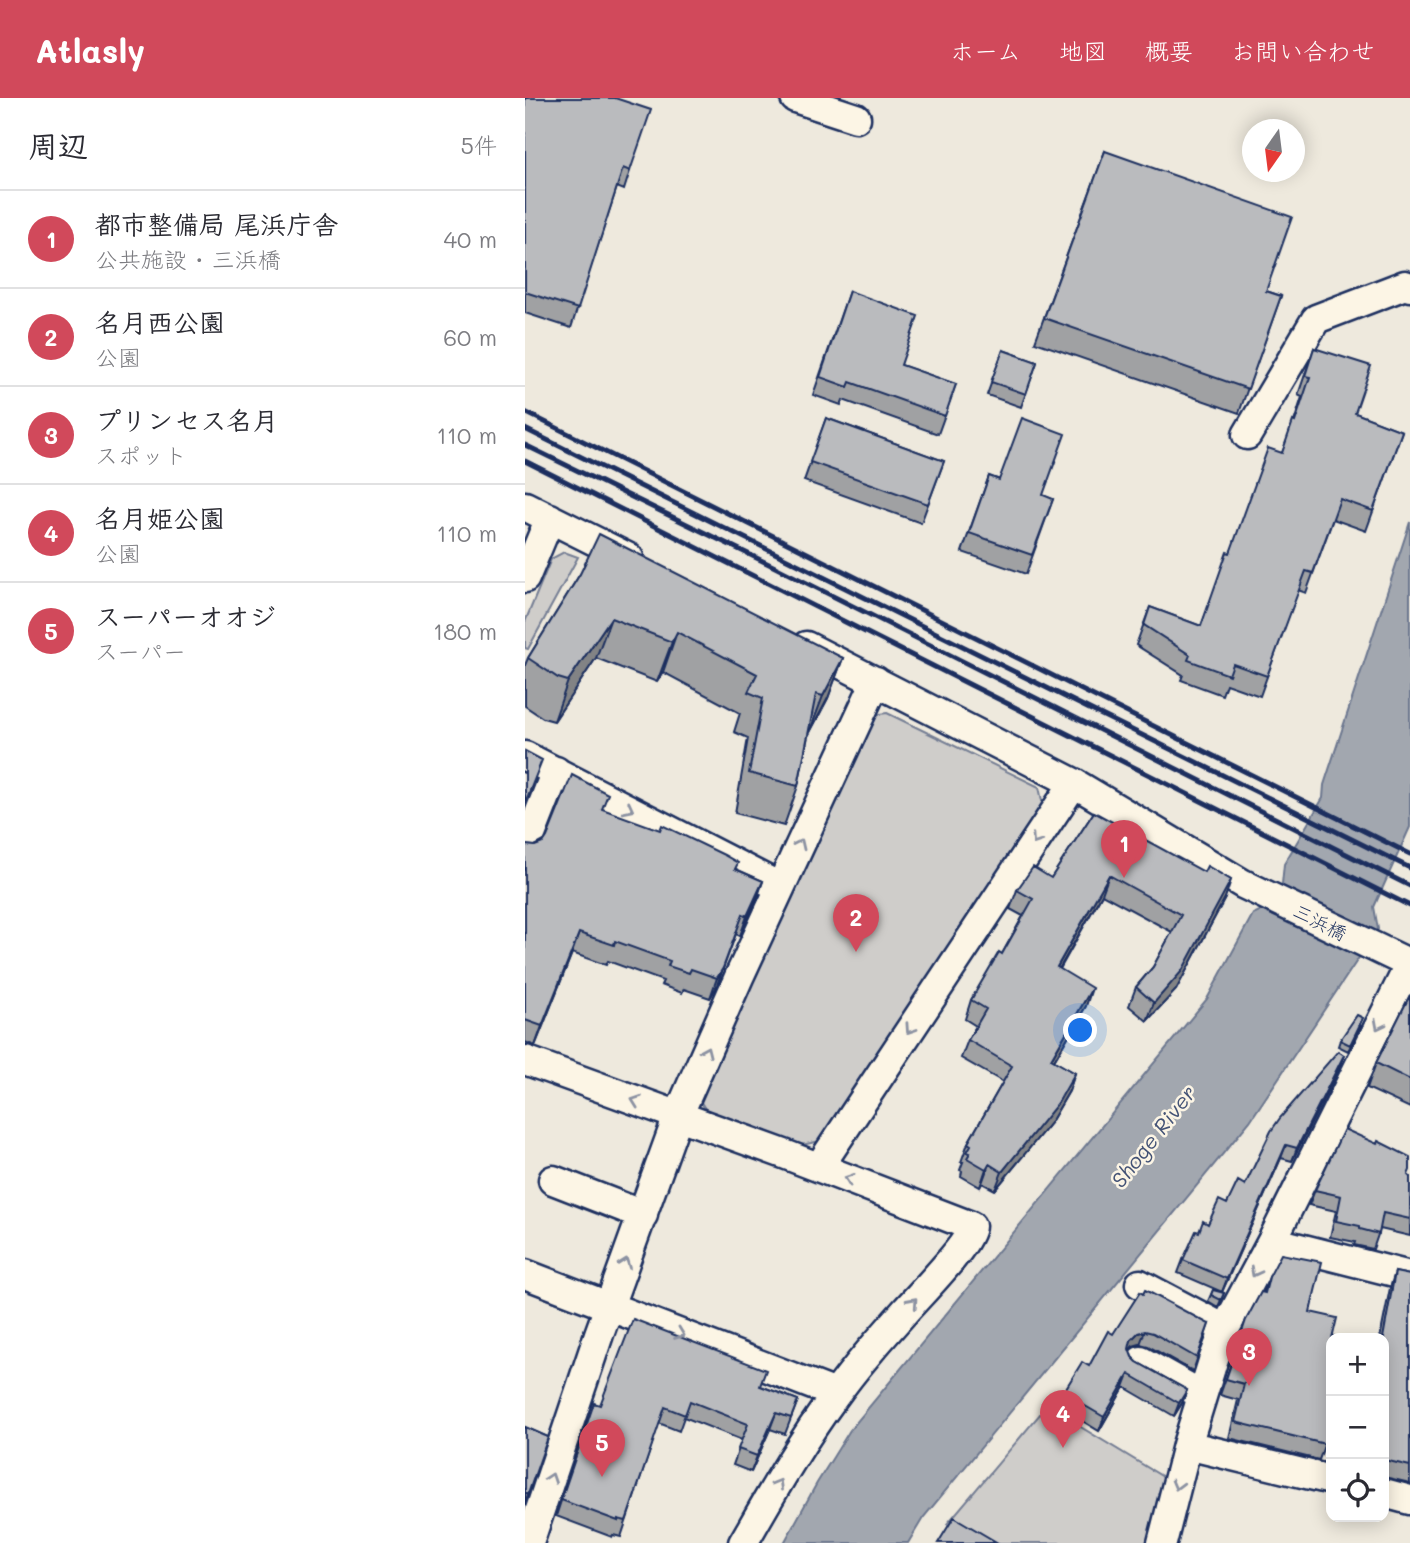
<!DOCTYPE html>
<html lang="ja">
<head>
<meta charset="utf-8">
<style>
	body { margin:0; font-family:Mali,"Klee One",sans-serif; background:#f2f2f3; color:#2b2b33 }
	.controls { position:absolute; right:21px; bottom:21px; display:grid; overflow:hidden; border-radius:14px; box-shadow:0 4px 18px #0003 }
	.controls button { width:63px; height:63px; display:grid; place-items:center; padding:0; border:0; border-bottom:2px solid #e1e1e2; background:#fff; color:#2b2b33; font:35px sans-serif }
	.compass { position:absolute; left:717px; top:21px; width:63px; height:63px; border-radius:50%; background:#fff; box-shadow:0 4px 18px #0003; rotate:194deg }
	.you { position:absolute; left:556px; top:933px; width:24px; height:24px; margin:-18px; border:5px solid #fff; border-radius:50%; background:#1a73e8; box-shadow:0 0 0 10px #1a73e833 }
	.badge { display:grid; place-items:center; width:46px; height:46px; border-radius:50%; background:#d1495b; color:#fff; font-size:23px; font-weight:700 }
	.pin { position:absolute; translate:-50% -58px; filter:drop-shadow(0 2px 4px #0008) }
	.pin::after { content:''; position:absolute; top:37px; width:24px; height:21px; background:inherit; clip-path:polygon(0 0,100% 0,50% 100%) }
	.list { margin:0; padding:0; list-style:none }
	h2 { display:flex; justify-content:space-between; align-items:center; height:91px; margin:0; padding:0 28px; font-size:30px }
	h2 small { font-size:23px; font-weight:400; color:#7c7c81 }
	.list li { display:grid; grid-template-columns:46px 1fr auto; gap:21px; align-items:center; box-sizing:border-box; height:98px; padding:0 28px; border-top:2px solid #e1e1e2 }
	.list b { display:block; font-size:26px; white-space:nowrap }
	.list p { margin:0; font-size:23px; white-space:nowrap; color:#7c7c81 }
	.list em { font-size:23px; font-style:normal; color:#7c7c81 }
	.icon { flex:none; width:38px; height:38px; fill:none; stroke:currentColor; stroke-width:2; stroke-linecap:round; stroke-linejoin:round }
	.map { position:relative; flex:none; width:885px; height:1445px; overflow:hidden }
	header { display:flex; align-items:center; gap:42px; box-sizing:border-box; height:98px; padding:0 35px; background:#d1495b; color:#fff }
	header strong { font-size:33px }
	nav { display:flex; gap:38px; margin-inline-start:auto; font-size:24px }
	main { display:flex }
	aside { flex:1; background:#fff }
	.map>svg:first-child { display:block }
	.park { fill:#cfcdca; stroke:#757e94; stroke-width:2 }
	.water { fill:#a2a7af; stroke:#6c778f; stroke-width:2 }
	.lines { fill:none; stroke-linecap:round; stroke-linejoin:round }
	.minor-casing { stroke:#1b2f5e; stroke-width:33 }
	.minor { stroke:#fcf5e5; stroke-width:28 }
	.rail { stroke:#1b2f5e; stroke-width:5 }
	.wall { fill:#a0a1a3; stroke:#1b2f5e; stroke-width:2 }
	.shaded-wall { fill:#828385; stroke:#1b2f5e; stroke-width:2 }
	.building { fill:#babbbe; stroke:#1b2f5e; stroke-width:2 }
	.oneway { stroke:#8c92a2 }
	.labels { text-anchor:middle; stroke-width:5; stroke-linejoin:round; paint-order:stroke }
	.street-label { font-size:19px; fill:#1b2f5e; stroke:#fcf5e5 }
	.water-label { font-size:21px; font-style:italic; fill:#445376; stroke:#fcf5e5 }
</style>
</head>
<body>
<header>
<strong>Atlasly</strong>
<nav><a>ホーム</a><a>地図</a><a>概要</a><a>お問い合わせ</a></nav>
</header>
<main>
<aside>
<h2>周辺<small>5件</small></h2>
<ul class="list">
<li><span class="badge">1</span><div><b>都市整備局 尾浜庁舎</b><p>公共施設 · 三浜橋</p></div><em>40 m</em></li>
<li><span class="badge">2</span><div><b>名月西公園</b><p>公園</p></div><em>60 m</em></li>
<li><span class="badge">3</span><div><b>プリンセス名月</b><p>スポット</p></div><em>110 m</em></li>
<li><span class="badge">4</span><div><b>名月姫公園</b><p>公園</p></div><em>110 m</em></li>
<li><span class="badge">5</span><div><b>スーパーオオジ</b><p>スーパー</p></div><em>180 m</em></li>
</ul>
</aside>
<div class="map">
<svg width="885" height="1445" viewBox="0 0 885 1445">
	<rect width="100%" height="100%" fill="#eee9dd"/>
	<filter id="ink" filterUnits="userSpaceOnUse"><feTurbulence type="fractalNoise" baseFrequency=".0143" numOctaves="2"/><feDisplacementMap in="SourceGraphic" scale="14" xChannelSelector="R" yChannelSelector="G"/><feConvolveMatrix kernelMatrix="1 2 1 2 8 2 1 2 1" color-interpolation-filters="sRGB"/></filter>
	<g filter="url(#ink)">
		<path class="park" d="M39 454 53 459 3 551 0 550V524L26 461Z
			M362 615 514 689 518 707 300 1042 272 1048 182 1014 174 1001 348 617Z
			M515 1316 539 1319 643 1382 624 1445H453L422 1426Z"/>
		<path class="water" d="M885 424V729L849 809 853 831 725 1023 398 1420 383 1445H259L292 1385 325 1332 682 901 728 816 737 812 757 786 759 766 798 700 799 687Z"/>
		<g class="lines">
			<defs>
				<path id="minor" d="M270 0 331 20
					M722 337 791 221 880 187 885 189
					M0 408 104 460
					M0 480 25 420
					M281 548 549 685 718 786 885 866
					M0 658 255 789
					M0 752 31 673
					M0 962 259 1056 446 1128C446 1145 394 1197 381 1212 356 1240 331 1268 309 1299 275 1345 247 1395 218 1445
					M294 1069 549 685
					M28 1082 118 1117
					M747 1143 885 1178
					M0 1176 311 1296
					M615 1186 700 1231
					M616 1263 677 1297
					M662 1347 806 1382
					M859 1395 885 1402
					M4 1445 74 1236 153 1018 214 879 351 583
					M637 1445 662 1347 688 1263 700 1231 747 1143 885 866"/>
			</defs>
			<use href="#minor" class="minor-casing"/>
			<use href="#minor" class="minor"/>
			<path class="rail" d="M0 314 885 756
				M0 331 885 770
				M0 347 248 468 885 788
				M0 363 885 808"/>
		</g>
		<path class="wall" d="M0 0 105 73 99 92 92 89 46 230 0 215Z
			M580 53 741 193 756 198 714 315 510 244Z
			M324 193 376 267 431 286 413 336 318 302 316 307 288 297Z
			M789 250 830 315 877 333 841 433 808 421 781 495 773 492 735 598 701 586 697 597 656 582 658 577 611 547 625 509 676 528 705 455 757 355 769 324 777 299 773 297Z
			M478 252 512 264 496 309 462 297Z
			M301 320 419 363 396 425 279 383Z
			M464 378 528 401 501 476 437 454Z
			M55 476 318 560 303 600 283 638 273 688 259 728 210 715 223 640 209 634 215 615 138 574 132 584 71 560 29 623 18 620 0 608V567L3 560Z
			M77 711 238 783 231 803 215 838 211 836 191 890 185 900 159 891 157 895 136 887 138 883 83 863 81 867 47 855 10 948 0 944V747L10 748Z
			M569 714 700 800 651 892 622 923 604 908 611 889 628 869 647 834 577 796 535 871 561 908 529 963 550 975 544 993 526 1024 470 1092 457 1085 455 1089 436 1078 437 1073 435 1072 438 1064H436L443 1045 478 984 436 960 443 942 451 928 440 921 446 902 477 856 498 818 485 811 492 792 526 780Z
			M885 897V1010L842 990 851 965Z
			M836 927 823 953 813 948 815 942Z
			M819 957 814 970 767 1063 756 1060 697 1194 653 1175 658 1162 674 1134 683 1126 720 1087Z
			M884 1078 885 1079V1138L855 1131 848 1151 829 1147 830 1144 805 1139 811 1113 784 1107 790 1092Z
			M870 1174 885 1177V1385L859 1379V1240H855L865 1190Z
			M744 1179 785 1214 803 1258 806 1259V1343L801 1342 794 1362 704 1340 713 1302 695 1297 721 1222 738 1195Z
			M688 1192 699 1195 693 1209 683 1203Z
			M684 1226 668 1273 623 1248 615 1246 608 1248 605 1252 607 1259 612 1264 662 1292 657 1305 649 1318 599 1289 574 1333 533 1308 538 1295 564 1268 588 1236Z
			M236 1288 273 1302 260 1336 245 1331 226 1374 208 1367 217 1342 159 1319 154 1333 134 1325 96 1439 88 1437 87 1439 31 1418 63 1321 75 1307Z
			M0 1329 23 1339 0 1405Z"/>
		<path class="shaded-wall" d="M86 520 71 560 29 623 43 583Z
			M152 534 138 574 132 584 147 544Z
			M318 560 303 600 283 638 298 598Z
			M584 777 577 796 525 887 532 869Z
			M706 782 700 800 651 892 622 923 629 905Z
			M238 783 231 803 215 838 222 818Z
			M54 835 47 855 10 948 17 928Z
			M198 870 191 890 185 900 192 880Z
			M567 890 561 908 519 980 526 961Z
			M819 957 814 970 767 1063 772 1050Z
			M550 975 544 993 526 1024 470 1092 477 1074Z
			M761 1047 756 1060 697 1194 702 1181Z
			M464 1066 457 1085 455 1089 461 1071Z
			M620 1233 615 1246 608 1248 601 1256 606 1242 613 1235Z
			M604 1276 599 1289 574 1333 579 1319Z
			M662 1292 657 1305 649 1318 654 1305Z
			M251 1315 245 1331 226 1374 232 1358Z"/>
		<path class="building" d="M0 0H90L126 12 105 73 98 70 53 211 0 194Z
			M580 53 767 119 741 193 756 198 723 291 519 220Z
			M324 193 393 218 376 267 431 286 420 318 325 284 323 289 295 279Z
			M789 250 846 268 830 315 877 333 848 413 815 401 788 475 781 473 742 578 708 566 704 577 663 562 665 557 619 527 625 509 676 528 702 454 705 455 743 350 757 355 768 323 770 324 785 279 780 278Z
			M478 252 512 264 501 296 466 284Z
			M301 320 419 363 403 406 285 364Z
			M497 320 540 336 518 397 528 401 507 457 444 435 464 378 474 382Z
			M74 436 318 560 298 598 291 596 273 688 224 675 238 600 223 594 232 576 152 534 147 544 86 520 43 583 33 580 3 560 55 476Z
			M0 653 17 662 0 705Z
			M47 677 83 696 77 711 135 732 137 727 199 757 213 765 210 771 238 783 222 818 218 816 198 870 192 880 166 871 164 875 143 868 145 863 90 843 89 847 54 835 17 928 0 922V747L10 748 18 745 22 739Z
			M569 714 679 774 682 768 706 782 657 873 629 905 611 889 628 869 656 817 584 777 532 869 567 890 526 961 550 975 533 1005 477 1074 464 1066 461 1071 442 1060 445 1055 442 1054 446 1047 443 1045 487 968 443 942 461 911 446 902 474 854 477 856 508 801 492 792 508 769 526 780Z
			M885 897V982L851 965Z
			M832 917 838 920 825 947 815 942Z
			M813 953 819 957 772 1050 761 1047 702 1181 658 1162 671 1133 674 1134 678 1123 683 1126 694 1102 702 1106 713 1083 720 1087 746 1033 755 1020Z
			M819 1031 852 1046 853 1043 885 1059V1072L883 1077 885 1079V1121L858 1115 854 1136 835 1131V1128L811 1123 816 1098 790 1092Z
			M756 1156 797 1164 785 1214 812 1220 803 1258 806 1259V1326H804L800 1346 710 1324 719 1286 701 1281 721 1222 736 1194 740 1195 744 1179Z
			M870 1174 885 1177V1368L859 1362V1240H858Z
			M620 1192 684 1226 672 1260 628 1235 620 1233 613 1235 606 1242 604 1251 607 1259 612 1264 662 1292 654 1305 604 1276 579 1319 538 1295 557 1264 564 1268 583 1233 588 1236 615 1194 618 1196Z
			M688 1192 699 1195 696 1202 686 1197Z
			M108 1221 241 1272 235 1288 273 1302 266 1320 251 1315 232 1358 213 1351 223 1326 165 1303 160 1317 140 1309 101 1423 93 1421V1423L36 1402 69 1305 75 1307Z
			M0 1329 23 1339 3 1396 0 1394Z
			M429 1419 473 1445H413Z"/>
		<defs><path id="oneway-chevron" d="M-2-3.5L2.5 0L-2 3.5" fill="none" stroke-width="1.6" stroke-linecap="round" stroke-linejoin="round" transform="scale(1.75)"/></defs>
		<g class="oneway">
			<use href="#oneway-chevron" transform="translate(104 711) rotate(27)"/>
			<use href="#oneway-chevron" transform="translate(511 742) rotate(124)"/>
			<use href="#oneway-chevron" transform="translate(275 746) rotate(-65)"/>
			<use href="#oneway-chevron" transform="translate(854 927) rotate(117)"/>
			<use href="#oneway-chevron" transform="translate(385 931) rotate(124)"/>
			<use href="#oneway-chevron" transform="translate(181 953) rotate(-66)"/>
			<use href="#oneway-chevron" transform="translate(111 1003) rotate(-160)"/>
			<use href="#oneway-chevron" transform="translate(324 1081) rotate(-160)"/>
			<use href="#oneway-chevron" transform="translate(100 1165) rotate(-70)"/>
			<use href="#oneway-chevron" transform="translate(730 1174) rotate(118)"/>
			<use href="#oneway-chevron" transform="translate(388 1204) rotate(-48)"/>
			<use href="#oneway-chevron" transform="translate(155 1236) rotate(21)"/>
			<use href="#oneway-chevron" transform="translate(26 1380) rotate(-71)"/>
			<use href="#oneway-chevron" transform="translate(253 1386) rotate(-60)"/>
			<use href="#oneway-chevron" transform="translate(652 1387) rotate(105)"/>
		</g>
	</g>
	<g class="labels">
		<g class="street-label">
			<text transform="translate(795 824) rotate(27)" y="7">三浜橋</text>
		</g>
		<g class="water-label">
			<text transform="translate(629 1039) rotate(-52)" y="7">Shoge River</text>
		</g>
	</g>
</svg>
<div class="controls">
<button>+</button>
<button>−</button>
<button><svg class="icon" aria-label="locate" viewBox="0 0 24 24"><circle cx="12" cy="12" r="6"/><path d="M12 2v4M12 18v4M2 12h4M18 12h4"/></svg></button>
</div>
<svg class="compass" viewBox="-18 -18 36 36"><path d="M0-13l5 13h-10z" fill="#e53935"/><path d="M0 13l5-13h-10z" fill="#7c7c81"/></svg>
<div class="you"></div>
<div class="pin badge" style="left:599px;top:780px">1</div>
<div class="pin badge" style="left:331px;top:854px">2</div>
<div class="pin badge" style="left:724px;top:1288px">3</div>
<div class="pin badge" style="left:538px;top:1350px">4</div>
<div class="pin badge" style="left:77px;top:1379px">5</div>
</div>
</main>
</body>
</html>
